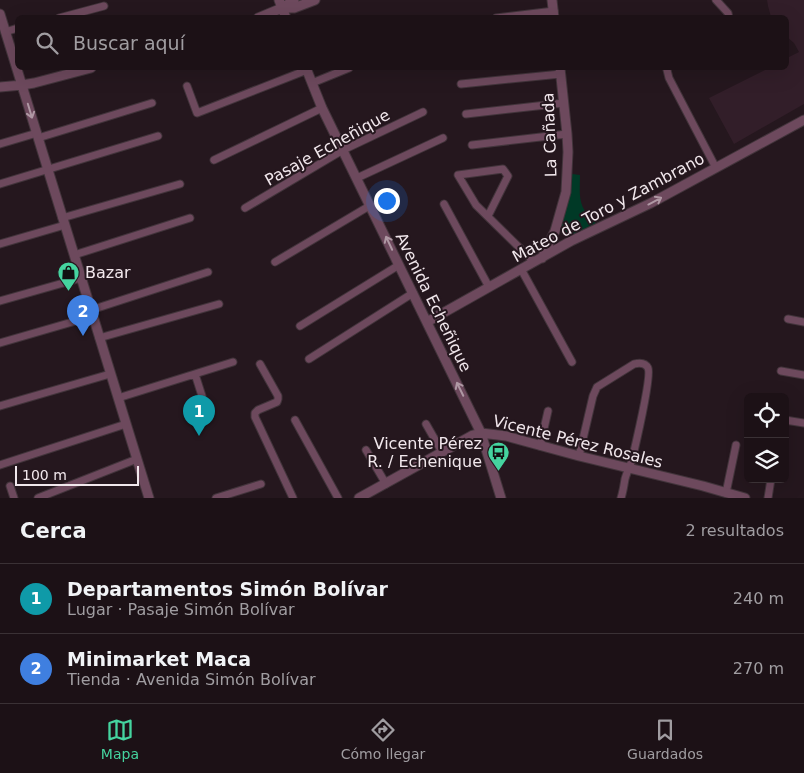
<!DOCTYPE html>
<html lang="es">
<head>
<meta charset="utf-8">
<style>
	body { margin:0; font-family:"DejaVu Sans",sans-serif; background:#251a1f; color:#f1f3f6 }
	.controls { position:absolute; right:15px; bottom:15px; display:grid; overflow:hidden; border-radius:8px; box-shadow:0 5px 20px #0002 }
	.controls button { width:45px; height:45px; display:grid; place-items:center; padding:0; border:0; border-bottom:1px solid #3a3135; background:#1c1116; color:#f1f3f6; font:25px sans-serif }
	.scale { position:absolute; left:15px; bottom:12px; width:124px; box-sizing:border-box; padding-left:5px; border:2px solid #f1e7ec; border-top:0; font-size:14px; line-height:18px; white-space:nowrap; color:#f1e7ec; -webkit-text-stroke:4px #25171e; paint-order:stroke }
	.you { position:absolute; left:386px; top:200px; width:18px; height:18px; margin:-12px; border:4px solid #fff; border-radius:50%; background:#1a73e8; box-shadow:0 0 0 8px #1a73e833 }
	.badge { display:grid; place-items:center; width:32px; height:32px; border-radius:50%; background:#45d49f; color:#fff; font-size:16px; font-weight:700 }
	.pin { position:absolute; translate:-50% -41px; filter:drop-shadow(0 1px 2px #0008) }
	.pin::after { content:''; position:absolute; top:26px; width:18px; height:15px; background:inherit; clip-path:polygon(0 0,100% 0,50% 100%) }
	.list { margin:0; padding:0; list-style:none }
	h2 { display:flex; justify-content:space-between; align-items:center; height:65px; margin:0; padding:0 20px; font-size:21px }
	h2 small { font-size:16px; font-weight:400; color:#a09da1 }
	.list li { display:grid; grid-template-columns:32px 1fr auto; gap:15px; align-items:center; box-sizing:border-box; height:70px; padding:0 20px; border-top:1px solid #3a3135 }
	.list b { display:block; font-size:19px; white-space:nowrap }
	.list p { margin:0; font-size:16px; white-space:nowrap; color:#a09da1 }
	.list em { font-size:16px; font-style:normal; color:#a09da1 }
	.icon { flex:none; width:28px; height:28px; fill:none; stroke:currentColor; stroke-width:2; stroke-linecap:round; stroke-linejoin:round }
	.map { position:relative; flex:none; width:804px; height:498px; overflow:hidden }
	.search { position:absolute; background:#1c1116; box-shadow:0 5px 20px #0002; left:15px; right:15px; top:15px; height:55px; display:flex; align-items:center; gap:12px; box-sizing:border-box; padding:0 18px; border-radius:8px; color:#a09da1; font-size:19px }
	.sheet { height:205px; background:#1c1116 }
	nav { display:flex; justify-content:space-around; align-items:center; box-sizing:border-box; height:70px; border-top:1px solid #3a3135; background:#1c1116; font-size:14px; color:#a09da1 }
	nav a { display:grid; justify-items:center; gap:2px }
	nav .on { color:#45d49f }
	.map>svg:first-child { display:block }
	.built { fill:#321e29 }
	.green { fill:#003926 }
	.lines { fill:none; stroke-linecap:round; stroke-linejoin:round }
	.minor-casing { stroke:#42343b; stroke-width:9 }
	.tertiary-casing { stroke:#42343b; stroke-width:11 }
	.minor { stroke:#6d495d; stroke-width:7 }
	.tertiary { stroke:#6d495d; stroke-width:9 }
	.oneway { stroke:#af98a4 }
	.labels { text-anchor:middle; stroke-width:4; stroke-linejoin:round; paint-order:stroke }
	.street-label { font-size:16px; fill:#f1e7ec; stroke:#25171e }
	.poi-label { font-size:16px; fill:#f1e7ec; stroke:#25171e; text-anchor:start }
</style>
</head>
<body>
<div class="map">
<svg width="804" height="498" viewBox="0 0 804 498">
	<rect width="100%" height="100%" fill="#25171e"/>
	<path class="built" d="M767 0H804V104L734 144 709 98 769 68H786L787 58 799 52 794 43 787 37 786 18 771 17 768 6Z"/>
	<path class="green" d="M572 174 580 175C580 187 578 201 585 211 589 216 593 217 596 223L568 237 562 233 558 227 568 202Z"/>
	<g class="lines">
		<defs>
			<path id="minor" d="M716 0 728 13 729 18
				M59 18 104 6
				M496 18 554 11
				M5 32 18 28
				M668 68 667 70 669 78 716 168
				M312 83 349 68
				M461 84 561 74
				M187 86 197 113 307 70
				M466 114 564 103
				M38 138 152 103
				M0 144 37 133
				M472 145 567 134
				M214 160 322 108
				M357 178 443 138
				M0 184 158 136
				M444 204 489 287
				M245 208 343 150 423 112
				M488 216 508 176 503 169 458 175 476 205 534 262
				M62 218 180 184
				M0 244 65 225
				M74 255 190 218
				M275 262 371 205
				M521 269 572 362
				M0 301 81 278
				M91 310 208 272
				M788 319 804 322
				M300 326 399 265
				M99 338 219 304
				M0 343 93 316
				M309 359 413 293
				M260 364 278 396V399L277 402 258 410 255 413V417L293 498
				M781 371 804 375
				M195 374 202 396
				M118 398 233 362
				M0 406 110 374
				M295 420 338 498
				M785 420 804 423
				M426 424 442 452
				M540 446 548 411
				M366 450 386 484
				M579 456 593 396 597 387 634 364C638 363 645 362 648 368 652 376 635 447 632 460 630 466 627 472 625 479 624 485 623 492 621 498
				M0 465 126 424
				M10 486 14 498
				M726 493 736 445
				M38 498 137 459
				M216 498 261 484
				M768 498 771 479"/>
			<path id="tertiary" d="M279 0 286 18
				M552 0 554 18
				M283 8H294L315 0
				M0 14 149 498
				M258 18 282 8 294 0
				M306 68 322 108 481 433 501 498
				M0 87 22 85 34 83 91 68
				M542 258 555 231 566 192 568 152 567 134 560 68
				M427 322 571 241 651 203 804 120
				M359 498 473 435 481 433 506 436 579 456 703 486 745 498"/>
		</defs>
		<use href="#minor" class="minor-casing"/>
		<use href="#tertiary" class="tertiary-casing"/>
		<use href="#minor" class="minor"/>
		<use href="#tertiary" class="tertiary"/>
	</g>
	<defs><path id="oneway-shaft" d="M-6 0H5M1.5-3L5.5 0L1.5 3" fill="none" stroke-width="1.6" stroke-linecap="round" stroke-linejoin="round" transform="scale(1.25)"/></defs>
	<g class="oneway">
		<use href="#oneway-shaft" transform="translate(30 111) rotate(73)"/>
		<use href="#oneway-shaft" transform="translate(655 201) rotate(-28)"/>
		<use href="#oneway-shaft" transform="translate(389 243) rotate(-115)"/>
		<use href="#oneway-shaft" transform="translate(460 389) rotate(-116)"/>
	</g>
	<defs>
		<symbol id="shop-pin" viewBox="-11 -11 22 30"><path d="M0 17L-7.5 6A9.5 9.5 0 1 1 7.5 6Z" fill="#45d49f" stroke="#25171e"/><path d="M-5-2.5h2.3a2.7 3.5 0 0 1 5.4 0H5L5.5 6h-11ZM-1.5-2.5h3a1.5 2.3 0 0 0-3 0Z" fill="#111"/></symbol>
		<symbol id="bus-pin" viewBox="-11 -11 22 30"><path d="M0 17L-7.5 6A9.5 9.5 0 1 1 7.5 6Z" fill="#45d49f" stroke="#25171e"/><path d="M-5-6H5V4H4V6H2V4H-2V6H-4V4H-5ZM-3.5-4V0h7V-4ZM-3.5 1.2v1.5H-2V1.2ZM2 1.2v1.5H3.5V1.2Z" fill="#111"/></symbol>
	</defs>
	<g fill-rule="evenodd">
		<use href="#shop-pin" x="56" y="260" width="25" height="34"/>
		<use href="#bus-pin" x="486" y="440" width="25" height="34"/>
	</g>
	<g class="labels">
		<g class="street-label">
			<text transform="translate(549 135) rotate(-92)" y="6">La Cañada</text>
			<text transform="translate(327 147) rotate(-29)" y="6">Pasaje Echeñique</text>
			<text transform="translate(608 207) rotate(-28)" y="6">Mateo de Toro y Zambrano</text>
			<text transform="translate(434 302) rotate(64)" y="6">Avenida Echeñique</text>
			<text transform="translate(578 441) rotate(14)" y="6">Vicente Pérez Rosales</text>
		</g>
		<g class="poi-label">
			<text x="85" y="278">Bazar</text>
			<text x="482" y="449" text-anchor="end">Vicente Pérez<tspan x="482" dy="18">R. / Echenique</tspan></text>
		</g>
	</g>
</svg>
<div class="controls">
<button><svg class="icon" aria-label="locate" viewBox="0 0 24 24"><circle cx="12" cy="12" r="6"/><path d="M12 2v4M12 18v4M2 12h4M18 12h4"/></svg></button>
<button><svg class="icon" aria-label="layers" viewBox="0 0 24 24"><path d="M12 4l9 5-9 5-9-5zM3 14l9 5 9-5"/></svg></button>
</div>
<div class="scale">100 m</div>
<div class="you"></div>
<div class="pin badge" style="left:199px;top:436px;background:#0f9aa8">1</div>
<div class="pin badge" style="left:83px;top:336px;background:#3f7fe0">2</div>
<div class="search"><svg class="icon" aria-label="search" viewBox="0 0 24 24"><circle cx="10" cy="10" r="6"/><path d="M15 15l6 6"/></svg>Buscar aquí</div>
</div>
<section class="sheet">
<h2>Cerca<small>2 resultados</small></h2>
<ul class="list">
<li><span class="badge" style="background:#0f9aa8">1</span><div><b>Departamentos Simón Bolívar</b><p>Lugar · Pasaje Simón Bolívar</p></div><em>240 m</em></li>
<li><span class="badge" style="background:#3f7fe0">2</span><div><b>Minimarket Maca</b><p>Tienda · Avenida Simón Bolívar</p></div><em>270 m</em></li>
</ul>
</section>
<nav>
<a class="on"><svg class="icon" aria-label="map" viewBox="0 0 24 24"><path d="M3 6l6-2 6 2 6-2v14l-6 2-6-2-6 2zM9 4v14M15 6v14"/></svg>Mapa</a>
<a><svg class="icon" aria-label="directions" viewBox="0 0 24 24"><path d="M12 3l9 9-9 9-9-9zM9 14v-3h6M13 9l2 2-2 2"/></svg>Cómo llegar</a>
<a><svg class="icon" aria-label="saved" viewBox="0 0 24 24"><path d="M7 4h10v16l-5-4-5 4z"/></svg>Guardados</a>
</nav>
</body>
</html>
